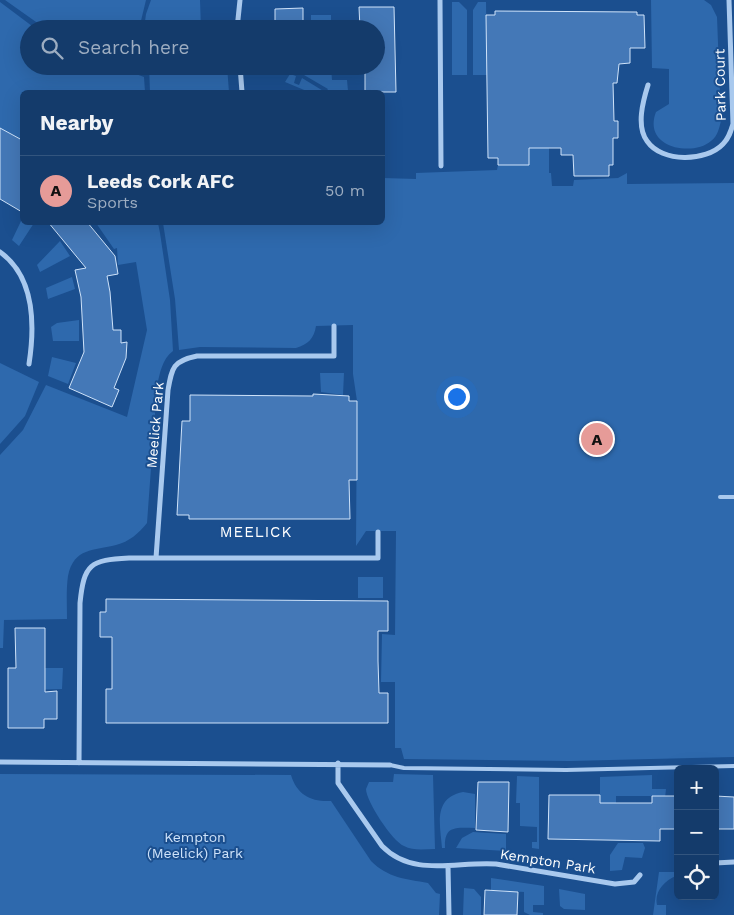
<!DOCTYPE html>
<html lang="en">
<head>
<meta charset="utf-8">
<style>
	body { margin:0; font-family:"Work Sans",sans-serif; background:#1d4271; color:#f1f3f6 }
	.controls { position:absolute; right:15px; bottom:15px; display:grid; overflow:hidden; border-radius:8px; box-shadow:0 5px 20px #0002 }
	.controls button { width:45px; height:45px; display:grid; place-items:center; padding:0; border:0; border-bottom:1px solid #33557e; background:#143b6b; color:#f1f3f6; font:25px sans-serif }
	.you { position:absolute; left:456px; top:396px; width:18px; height:18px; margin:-12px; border:4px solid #fff; border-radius:50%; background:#1a73e8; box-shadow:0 0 0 8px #1a73e833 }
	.badge { display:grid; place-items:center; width:32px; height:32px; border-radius:50%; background:#e69b98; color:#111; font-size:16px; font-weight:700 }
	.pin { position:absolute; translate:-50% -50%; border:2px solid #fff; box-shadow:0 1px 5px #0006 }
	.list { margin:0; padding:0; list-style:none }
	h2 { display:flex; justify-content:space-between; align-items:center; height:65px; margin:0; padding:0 20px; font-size:21px }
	h2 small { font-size:16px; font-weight:400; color:#9dadc1 }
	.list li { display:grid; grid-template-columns:32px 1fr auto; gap:15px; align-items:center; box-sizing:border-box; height:70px; padding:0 20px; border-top:1px solid #33557e }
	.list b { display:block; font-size:19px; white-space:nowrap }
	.list p { margin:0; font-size:16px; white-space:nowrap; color:#9dadc1 }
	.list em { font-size:16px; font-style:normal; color:#9dadc1 }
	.icon { flex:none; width:28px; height:28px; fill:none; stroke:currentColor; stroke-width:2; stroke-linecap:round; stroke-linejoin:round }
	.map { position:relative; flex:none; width:734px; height:915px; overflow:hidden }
	.search { position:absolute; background:#143b6b; box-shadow:0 5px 20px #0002; left:20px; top:20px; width:365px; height:55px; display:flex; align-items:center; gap:12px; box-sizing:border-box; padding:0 18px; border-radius:28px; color:#9dadc1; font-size:19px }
	.panel { position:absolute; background:#143b6b; box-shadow:0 5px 20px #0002; left:20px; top:90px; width:365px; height:135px; border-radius:8px }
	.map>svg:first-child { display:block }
	.green { fill:#2e69ad }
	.building { fill:#4478b7; stroke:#cfe3fa }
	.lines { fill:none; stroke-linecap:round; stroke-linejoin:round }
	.service { stroke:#a9c9ee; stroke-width:4 }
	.minor { stroke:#a9c9ee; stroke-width:5 }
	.labels { text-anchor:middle; stroke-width:4; stroke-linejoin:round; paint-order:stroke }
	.street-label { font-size:14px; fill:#fff; stroke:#1b4f8f }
	.park-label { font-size:14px; fill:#cfe3fa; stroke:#1b4f8f }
	.neighbourhood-label { font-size:15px; letter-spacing:1px; fill:#fff; stroke:#1b4f8f }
</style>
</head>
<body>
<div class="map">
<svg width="734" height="915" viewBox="0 0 734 915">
	<rect width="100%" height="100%" fill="#1b4f8f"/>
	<path class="green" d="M5 0H146L139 29H46Z
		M151 0H200L201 29H144L146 14Z
		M651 0H704L711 5 717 17 721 121C719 128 718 136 711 141 693 157 642 148 656 112L669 104V69L652 68Z
		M0 2 36 29H29V66H114L144 77 145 92H22V160L20 164 0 128Z
		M452 2H459L467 10V75H452Z
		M478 2H486L487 75H473V10Z
		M311 15H331V26H314V29H311Z
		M149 66H227L229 92H150Z
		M315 66H331L332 80H347L348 91 359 92H326L328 89 304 75H315Z
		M290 74 296 76 294 83 299 85 302 78 325 92H309L285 82Z
		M557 122V148H549V173H551L552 186H573L574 180 618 178 627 173V184L734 183V757L569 761 404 759 401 748H395V682H381L382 634 395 635 396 531H366L356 546 357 401 353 374V325L316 326C314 339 308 344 296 348L200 347 179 350 175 299 163 223 382 222 383 178 416 179V173L497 170 498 165H529V144H541V148H549Z
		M22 219V222L34 223 19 246 12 240Z
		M96 223H158L160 233 170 300 173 351C162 359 160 373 157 386L147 523C139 533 129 542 116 545 94 551 74 547 68 576 66 590 67 605 67 619L4 620 3 648H0V455L23 430 46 385 127 417 147 330 136 262 118 265 117 248 114 249Z
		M60 241 70 256 40 272 37 265Z
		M72 277 75 289 48 299 46 288Z
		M79 320V341H53L51 327 57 323Z
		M52 357 76 363 68 384 48 376Z
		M0 363 39 382 25 416 0 444Z
		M320 373H344L343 395 321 392Z
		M358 577H383V598H358Z
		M32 668H63L62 689 27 690Z
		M0 774 291 775C297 795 311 802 331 801L371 861C388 878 406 879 428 883L436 893 440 894 439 915H0Z
		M394 774 433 775 435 849C425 849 413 851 404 846 392 841 366 801 366 789L369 782H393Z
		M652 775V789H666L665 798 656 796H616V803H612L600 819V777Z
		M517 776 539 777V849L532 848V842H537V827L520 826V803H516Z
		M463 792 475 794V828C456 828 444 825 445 848H442C440 824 433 798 463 792Z
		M473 832 506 834V851L456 848 462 838Z
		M618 843H643L645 848 642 858 625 857 622 870 610 871V855Z
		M659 872H675L676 876C664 881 654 892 657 905H666V915H653Z
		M491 878 544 886V905H533V912L543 913V915H530L524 912V892L491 890Z
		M464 888 474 889 481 897V915H463Z
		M559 889 585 894V910L564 909 560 906Z"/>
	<path class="building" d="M359 7H394L396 92H365V66H376V29H360Z
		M303 8V29H275V9Z
		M495 11 637 12V15H644L645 48H630V63L619 64 617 83H613L614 121H618V138H613V165H609V176H574L573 155H561V148H529V165H498V158H488L486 15H495Z
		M0 128 22 140V212L0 199Z
		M48 222H87L115 256 118 274 107 276 110 292 113 330H121V343L127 342 126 358 114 388 119 390 112 407 69 388 84 352 81 297 75 270 86 268Z
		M313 394 349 396V401H357V480H349L350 519H189V515H177L182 421H190V395L313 396Z
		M106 599 388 601V631H378V661L379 693H388V723H106V689H112V637H100V612H106Z
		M15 628H45V692L57 691V719H44V728H8V668H16Z
		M478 782H509L508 832 476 830Z
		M549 795H600V803H652V796H678V829H660V841L548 839Z
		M715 796 734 797V829H715Z
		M485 890 518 892 517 915H484Z"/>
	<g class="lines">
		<path class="service" d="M720 497H734
			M390 765 404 768 566 770 734 766"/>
		<path class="minor" d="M440 0 441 166
			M237 29 240 0
			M240 66 242 92
			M648 85C643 101 636 126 647 141 662 163 706 162 723 144 729 138 731 131 733 124L729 0
			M0 252C35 277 35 325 29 364
			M156 558 168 390C172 367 173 361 197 356H334V326
			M0 762 390 765
			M79 763 80 603C84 564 90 560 129 558H378V532
			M338 763V783L382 846C413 878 457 861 496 864L615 884 634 882 640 875
			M715 863 734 862
			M448 866 449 915"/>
	</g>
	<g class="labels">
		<g class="street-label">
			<text transform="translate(720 85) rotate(-91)" y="5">Park Court</text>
			<text transform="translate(155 425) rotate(-85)" y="5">Meelick Park</text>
			<text transform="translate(548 861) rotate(9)" y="5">Kempton Park</text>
		</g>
		<g class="park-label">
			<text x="195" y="842">Kempton<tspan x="195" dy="16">(Meelick) Park</tspan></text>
		</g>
		<g class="neighbourhood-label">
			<text x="256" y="537">MEELICK</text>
		</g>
	</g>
</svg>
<div class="controls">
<button>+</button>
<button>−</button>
<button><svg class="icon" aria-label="locate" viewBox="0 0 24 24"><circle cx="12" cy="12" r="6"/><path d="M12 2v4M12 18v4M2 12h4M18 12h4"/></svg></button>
</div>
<div class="you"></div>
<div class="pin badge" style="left:597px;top:439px">A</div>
<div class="search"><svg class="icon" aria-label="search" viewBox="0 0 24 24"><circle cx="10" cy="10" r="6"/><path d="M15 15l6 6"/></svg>Search here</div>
<section class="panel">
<h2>Nearby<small></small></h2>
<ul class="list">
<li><span class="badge">A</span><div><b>Leeds Cork AFC</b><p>Sports</p></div><em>50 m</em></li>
</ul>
</section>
</div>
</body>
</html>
